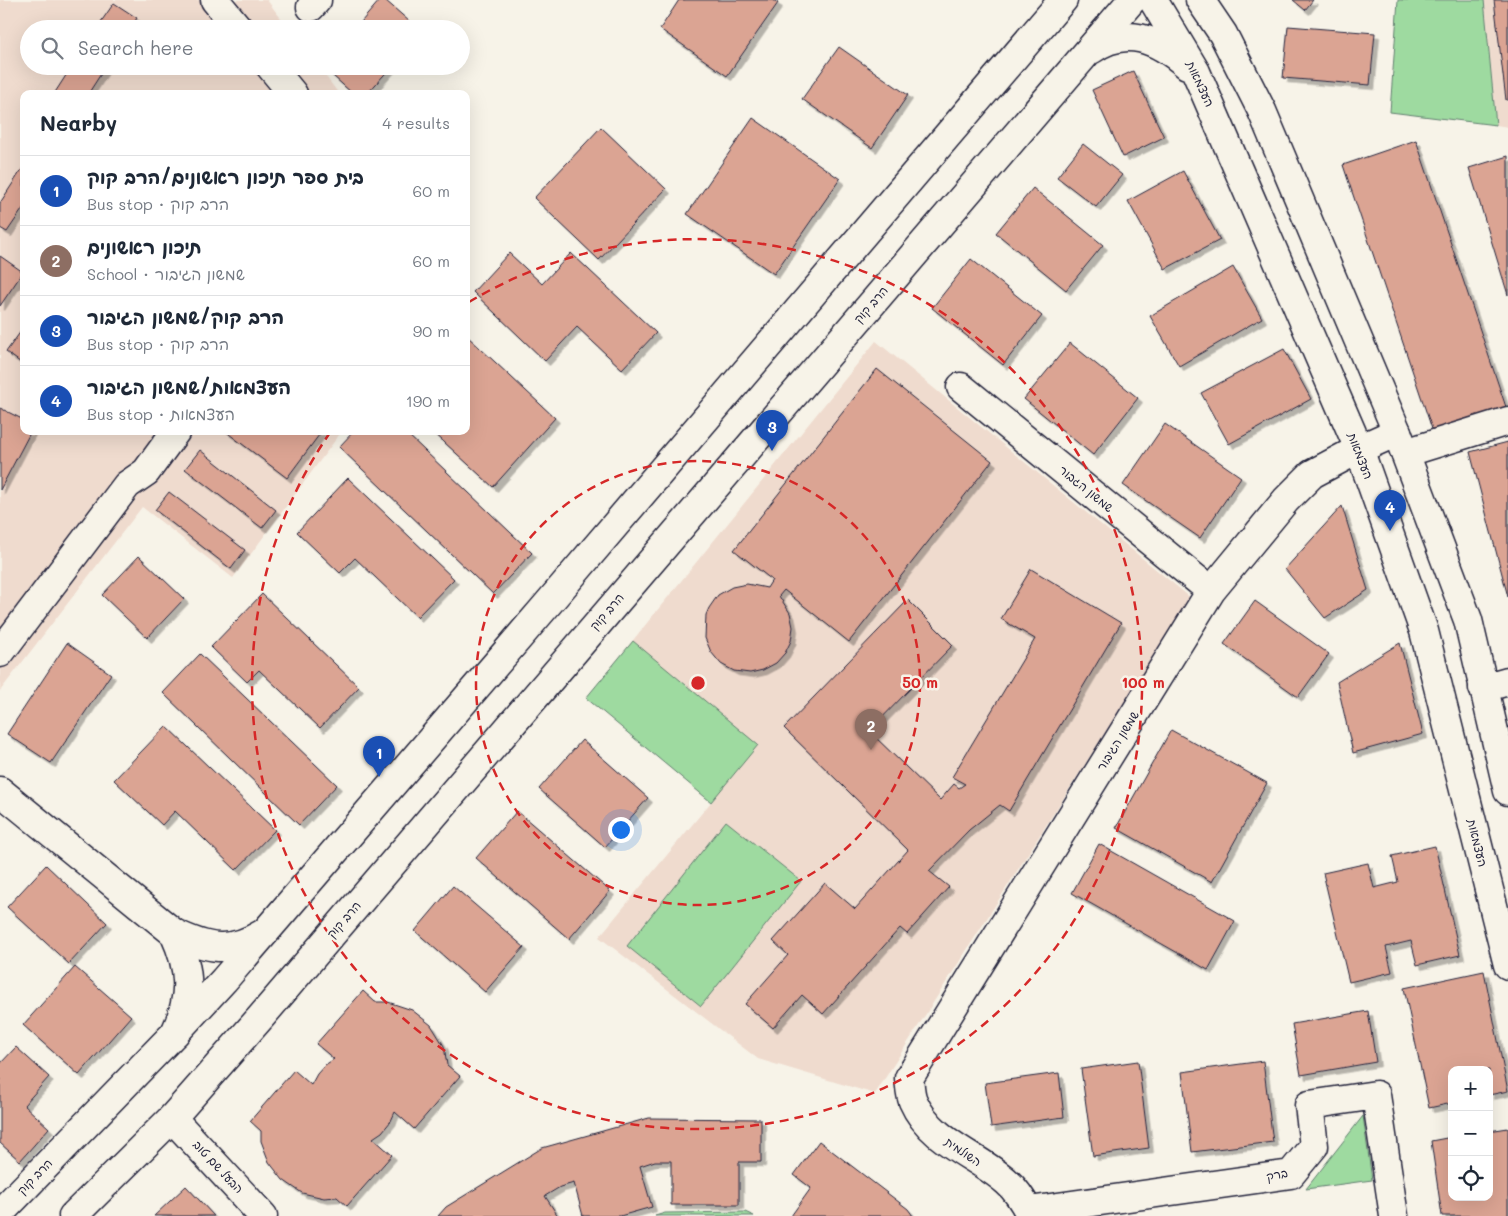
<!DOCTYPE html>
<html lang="en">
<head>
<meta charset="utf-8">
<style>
	body { margin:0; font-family:Mali,"Playpen Sans Hebrew",sans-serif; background:#f6f6f7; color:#1f2937 }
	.controls { position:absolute; right:15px; bottom:15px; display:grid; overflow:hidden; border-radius:10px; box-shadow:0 5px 20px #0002 }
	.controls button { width:45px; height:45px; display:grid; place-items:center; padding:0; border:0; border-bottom:1px solid #e0e1e3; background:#fff; color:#1f2937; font:25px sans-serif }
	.you { position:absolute; left:620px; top:829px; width:18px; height:18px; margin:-12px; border:4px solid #fff; border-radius:50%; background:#1a73e8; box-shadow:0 0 0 8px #1a73e833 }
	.badge { display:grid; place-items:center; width:32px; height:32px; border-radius:50%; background:#7c3aed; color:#fff; font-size:16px; font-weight:700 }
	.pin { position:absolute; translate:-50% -41px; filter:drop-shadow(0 1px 2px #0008) }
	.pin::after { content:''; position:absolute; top:26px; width:18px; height:15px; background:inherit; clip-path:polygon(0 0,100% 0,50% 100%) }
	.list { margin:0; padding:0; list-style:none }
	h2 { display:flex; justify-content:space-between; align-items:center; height:65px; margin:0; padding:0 20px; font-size:21px }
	h2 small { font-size:16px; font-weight:400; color:#747a83 }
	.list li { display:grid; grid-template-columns:32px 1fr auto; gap:15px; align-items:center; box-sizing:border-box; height:70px; padding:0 20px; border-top:1px solid #e0e1e3 }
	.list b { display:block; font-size:19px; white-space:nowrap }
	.list p { margin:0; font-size:16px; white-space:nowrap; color:#747a83 }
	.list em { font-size:16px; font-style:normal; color:#747a83 }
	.icon { flex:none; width:28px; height:28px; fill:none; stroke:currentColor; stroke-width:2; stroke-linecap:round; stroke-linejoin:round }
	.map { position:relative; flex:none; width:1508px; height:1216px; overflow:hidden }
	.search { position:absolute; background:#fff; box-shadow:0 5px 20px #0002; left:20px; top:20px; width:450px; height:55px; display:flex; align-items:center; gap:12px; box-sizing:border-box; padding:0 18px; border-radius:28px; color:#747a83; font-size:19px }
	.panel { position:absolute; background:#fff; box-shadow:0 5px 20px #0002; left:20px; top:90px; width:450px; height:345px; border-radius:10px }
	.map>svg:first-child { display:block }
	.built { fill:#efdbce }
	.green { fill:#9edaa0; stroke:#607e6e }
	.building { fill:#dba493; stroke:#22223b; filter:url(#shadow) }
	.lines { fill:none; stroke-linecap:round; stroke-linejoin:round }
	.street-casing { stroke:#22223b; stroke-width:31 }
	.secondary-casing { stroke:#22223b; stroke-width:31 }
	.street { stroke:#f7f3e8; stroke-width:28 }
	.secondary { stroke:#f7f3e8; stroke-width:28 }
	.ring { fill:none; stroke:#d62828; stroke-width:2.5; stroke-dasharray:9 6 }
	.labels { text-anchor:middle; stroke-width:5; stroke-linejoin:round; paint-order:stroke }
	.street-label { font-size:12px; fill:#22223b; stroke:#f7f3e8 }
	.centre { fill:#d62828; stroke:#f7f3e8; stroke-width:2.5 }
	.ring-label { font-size:15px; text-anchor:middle; font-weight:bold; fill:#d62828; stroke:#f7f3e8; stroke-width:5; stroke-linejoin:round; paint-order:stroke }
</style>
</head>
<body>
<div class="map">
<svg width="1508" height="1216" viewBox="0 0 1508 1216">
	<defs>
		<filter id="shadow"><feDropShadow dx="4.5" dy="4.5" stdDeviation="0" flood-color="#0004"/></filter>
	</defs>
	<rect width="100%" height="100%" fill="#f7f3e8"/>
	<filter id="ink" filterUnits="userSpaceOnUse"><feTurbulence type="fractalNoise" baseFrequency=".02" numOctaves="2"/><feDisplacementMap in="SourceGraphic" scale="10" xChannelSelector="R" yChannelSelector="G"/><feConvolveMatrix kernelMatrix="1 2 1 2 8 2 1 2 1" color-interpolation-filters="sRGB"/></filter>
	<g filter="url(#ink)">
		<path class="built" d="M0 0H267L289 29H29V66H318L339 94H24V431H342L233 578 142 507 0 691Z
			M1484 0H1508V127L1496 125Z
			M876 341 1191 598 875 1094 758 1059 599 937 711 802 586 698Z"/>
		<path class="green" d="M1398 0H1484L1496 125 1390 112Z
			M633 641 758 745 711 802 586 698Z
			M726 821 801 881 701 1006 627 946Z
			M1363 1116 1372 1180 1306 1189Z
			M745 1212 754 1216H655L665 1213Z"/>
		<path class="building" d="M380 0H385L418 29H355Z
			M679 0H773L778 3 727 76 660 29Z
			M1293 0H1313L1305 10Z
			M1494 0H1508V100H1506Z
			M114 3 137 18 130 29H96Z
			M1288 26 1375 33 1370 85 1283 78Z
			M839 47 908 95 872 148 802 99Z
			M72 66H106L88 94H54Z
			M322 66H392L367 94H353Z
			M1133 71 1164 137 1123 157 1092 90Z
			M753 118 840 179 774 274 687 214Z
			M601 127 666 189 599 260 534 198Z
			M1416 140 1506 407 1433 432 1343 165Z
			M1083 144 1122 175 1096 207 1057 177Z
			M1508 156V295L1469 168Z
			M24 166V207L7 232 0 228V203Z
			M1183 171 1220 240 1165 269 1128 201Z
			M1033 188 1103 245 1066 290 996 233Z
			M509 253 542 284 571 253 656 333 622 369 577 327 545 361 473 292Z
			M0 256 23 272 0 306Z
			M971 259 1042 316 1003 365 932 308Z
			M1233 267 1262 318 1179 366 1150 316Z
			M24 327V365L6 352Z
			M466 335 555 418 493 487 432 431H466Z
			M1070 343 1138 398 1093 455 1024 399Z
			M1284 349 1311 399 1229 444 1201 393Z
			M877 369 992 461 849 642 784 590 779 596 790 613 793 627 791 641 785 653 776 663 763 670 750 673 734 671 721 664 711 652 705 638 706 615 709 608 718 595 732 587 747 584 767 588 772 580 734 550Z
			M0 408 24 420V431H31L0 490Z
			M1165 424 1241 477 1200 538 1123 485Z
			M225 431H322L287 478Z
			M354 431H404L532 553 493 594 339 447Z
			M1508 442V597L1470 452Z
			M200 450 276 510 262 528 185 469Z
			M348 478 454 579 417 617 355 558 340 573 297 532Z
			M169 492 245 550 231 569 155 510Z
			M1342 506 1368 590 1325 618 1285 569Z
			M139 556 184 599 147 638 102 595Z
			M1031 569 1121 623 1009 811 1000 805 969 830 929 871 949 887 907 934 900 928 823 1014 802 995 773 1028 745 1004 788 955 773 941 825 883 855 909 908 850 784 728 908 600 953 645 869 731 940 800 954 784 959 788 965 784 952 777 1035 639 1001 619Z
			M262 594 359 687 320 728 259 670 247 682 211 647Z
			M1255 601 1329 654 1298 697 1224 644Z
			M67 643 111 674 51 763 7 734Z
			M1400 643 1423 734 1353 753 1337 682Z
			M200 654 337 785 299 825 163 693Z
			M166 726 275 830 236 870 175 811 162 825 114 780Z
			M1171 730 1267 783 1212 882 1116 828Z
			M582 740 648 798 605 847 539 789Z
			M517 811 610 891 569 939 476 858Z
			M1099 844 1235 921 1208 970 1072 893Z
			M1435 846 1460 955 1417 965 1411 941 1386 947 1392 972 1349 982 1323 873 1368 863 1374 888 1398 882 1392 856Z
			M46 865 107 923 69 964 7 907Z
			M453 886 524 947 485 992 415 931Z
			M75 967 131 1016 79 1075 23 1025Z
			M1484 971 1508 1091 1489 1095V1070H1452V1103L1429 1108 1404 988Z
			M363 991 375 1002H388L412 1010 431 1025 444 1046 447 1065 460 1076 414 1129 395 1112 391 1121 382 1132 373 1138 392 1155 347 1206 337 1197 324 1198 302 1193 283 1180 269 1162 261 1141V1131L250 1121 294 1070 311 1085 317 1074 325 1065 334 1059 316 1044Z
			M1368 1011 1376 1062 1301 1075 1292 1024Z
			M16 1047 49 1077 24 1105 49 1128 20 1161 0 1143V1064Z
			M1138 1061 1149 1148 1093 1156 1081 1069Z
			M1263 1061 1273 1142 1192 1152 1182 1072Z
			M1059 1073 1064 1117 991 1127 985 1083Z
			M649 1118 761 1119V1162H739V1205H671V1161H655L640 1166 652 1207 620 1216H583L574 1183 560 1187 545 1196 558 1216H438L446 1207 542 1148Z
			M1508 1128V1216H1442L1431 1141 1452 1137V1197H1489V1131Z
			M819 1141 908 1209 913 1216H791L811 1188 794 1175Z
			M186 1186 214 1216H154Z"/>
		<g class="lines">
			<defs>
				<path id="street" d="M215 0 239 29
					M311 7 317 0
					M270 66 293 94
					M961 387 1211 591
					M1405 453 1508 421
					M0 653 127 485 146 472 176 431
					M1483 688 1508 681
					M0 791 174 933C208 949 229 954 262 934
					M174 933C191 970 192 996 175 1033
					M172 1118 263 1216
					M1029 1211 1291 1174 1314 1146 1309 1105 1376 1095 1394 1216
					M1031 1216C1025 1204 1017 1190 1006 1181 975 1154 931 1142 913 1101 910 1094 910 1085 909 1078L1211 591 1286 500 1312 474 1359 449 1397 432"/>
				<path id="secondary" d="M1153 0 1196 72 1359 449 1424 631 1508 965
					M1200 0 1223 34 1262 111 1397 432 1468 620 1508 791
					M1091 50C1126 25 1157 39 1187 65
					M0 1213 175 1033 224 980 546 606 1063 0
					M73 1216 172 1118 261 1017 1132 0"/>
			</defs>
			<use href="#street" class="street-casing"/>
			<use href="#secondary" class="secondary-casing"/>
			<use href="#street" class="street"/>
			<use href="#secondary" class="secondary"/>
		</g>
	</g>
	<g class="ring">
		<circle cx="698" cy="683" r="222"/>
		<path d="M469 302A445 445 0 1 1 329 434"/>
	</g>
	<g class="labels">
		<g class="street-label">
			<text transform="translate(1200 84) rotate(65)" y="4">העצמאות</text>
			<text transform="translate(871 305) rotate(-49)" y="4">הרב קוק</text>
			<text transform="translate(1360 456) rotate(69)" y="4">העצמאות</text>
			<text transform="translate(1086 489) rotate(39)" y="4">שמשון הגבור</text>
			<text transform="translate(607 612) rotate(-49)" y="4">הרב קוק</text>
			<text transform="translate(1118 741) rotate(-58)" y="4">שמשון הגיבור</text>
			<text transform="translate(1477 843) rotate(76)" y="4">העצמאות</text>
			<text transform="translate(344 920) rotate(-49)" y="4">הרב קוק</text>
			<text transform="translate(963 1152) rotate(34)" y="4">השולמית</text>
			<text transform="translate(218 1167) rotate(47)" y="4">הבעל שם טוב</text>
			<text transform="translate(1277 1175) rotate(-12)" y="4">ברק</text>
			<text transform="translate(35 1177) rotate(-46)" y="4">הרב קוק</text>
		</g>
	</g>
	<circle cx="698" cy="683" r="8" class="centre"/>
	<g class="ring-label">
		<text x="920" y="688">50 m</text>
		<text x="1143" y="688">100 m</text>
	</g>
</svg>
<div class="controls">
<button>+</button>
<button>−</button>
<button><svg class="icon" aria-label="locate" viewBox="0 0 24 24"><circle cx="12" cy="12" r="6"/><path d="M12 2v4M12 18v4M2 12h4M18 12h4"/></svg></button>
</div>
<div class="you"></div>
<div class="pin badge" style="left:379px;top:777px;background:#1a4fb4">1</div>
<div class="pin badge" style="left:871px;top:750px;background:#8d6e63">2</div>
<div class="pin badge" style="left:772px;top:451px;background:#1a4fb4">3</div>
<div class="pin badge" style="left:1390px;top:531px;background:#1a4fb4">4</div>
<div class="search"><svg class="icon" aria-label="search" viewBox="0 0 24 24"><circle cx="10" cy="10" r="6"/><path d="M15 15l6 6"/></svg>Search here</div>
<section class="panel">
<h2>Nearby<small>4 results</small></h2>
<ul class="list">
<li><span class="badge" style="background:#1a4fb4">1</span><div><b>בית ספר תיכון ראשונים/הרב קוק</b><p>Bus stop · הרב קוק</p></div><em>60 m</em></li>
<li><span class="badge" style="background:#8d6e63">2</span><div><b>תיכון ראשונים</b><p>School · שמשון הגיבור</p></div><em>60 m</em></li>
<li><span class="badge" style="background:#1a4fb4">3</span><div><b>הרב קוק/שמשון הגיבור</b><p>Bus stop · הרב קוק</p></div><em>90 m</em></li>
<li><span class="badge" style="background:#1a4fb4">4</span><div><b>העצמאות/שמשון הגיבור</b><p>Bus stop · העצמאות</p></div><em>190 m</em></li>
</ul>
</section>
</div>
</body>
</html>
